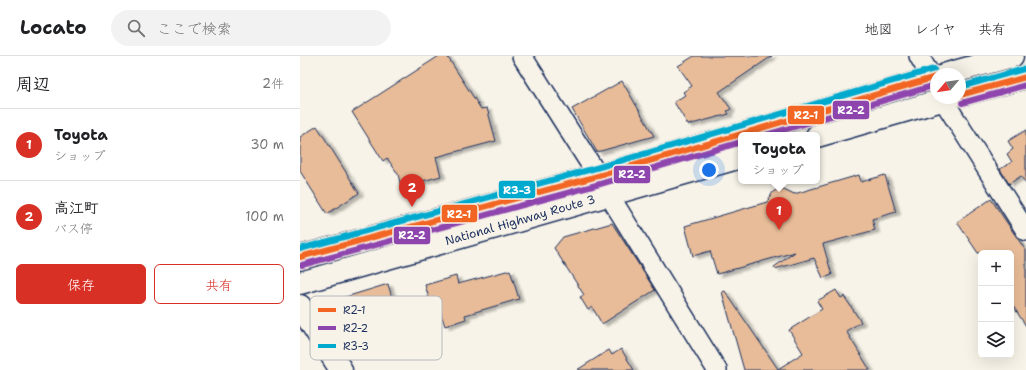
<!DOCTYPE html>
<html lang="ja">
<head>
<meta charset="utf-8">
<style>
	body { margin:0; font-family:"Shantell Sans","Klee One",sans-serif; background:#f2f2f2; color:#202124 }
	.controls { position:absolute; right:12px; bottom:12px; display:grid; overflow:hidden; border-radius:6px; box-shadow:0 4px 16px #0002 }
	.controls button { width:36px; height:36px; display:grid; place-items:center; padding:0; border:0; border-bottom:1px solid #e0e0e0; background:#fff; color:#202124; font:20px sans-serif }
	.compass { position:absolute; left:630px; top:12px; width:36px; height:36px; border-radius:50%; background:#fff; box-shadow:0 4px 16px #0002; rotate:241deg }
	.you { position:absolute; left:409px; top:114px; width:14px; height:14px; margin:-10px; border:3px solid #fff; border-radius:50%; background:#1a73e8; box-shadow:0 0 0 6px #1a73e833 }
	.badge { display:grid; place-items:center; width:26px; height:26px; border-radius:50%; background:#d93025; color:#fff; font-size:13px; font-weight:700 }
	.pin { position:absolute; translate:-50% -33px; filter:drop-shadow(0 1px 2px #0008) }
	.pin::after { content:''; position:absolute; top:21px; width:14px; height:12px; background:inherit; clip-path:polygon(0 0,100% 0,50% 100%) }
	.popup { position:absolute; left:438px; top:76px; width:82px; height:52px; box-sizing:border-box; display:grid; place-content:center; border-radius:6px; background:#fff; filter:drop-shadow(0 1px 3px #0005); font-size:13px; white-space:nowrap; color:#757577 }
	.popup b { font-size:15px; color:#202124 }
	.popup::after { content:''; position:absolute; left:50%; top:100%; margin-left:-8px; border:8px solid transparent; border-top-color:#fff }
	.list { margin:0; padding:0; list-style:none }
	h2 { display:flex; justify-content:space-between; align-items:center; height:52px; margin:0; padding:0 16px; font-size:17px }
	h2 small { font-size:13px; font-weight:400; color:#757577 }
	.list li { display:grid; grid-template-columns:26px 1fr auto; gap:12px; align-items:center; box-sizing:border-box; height:72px; padding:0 16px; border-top:1px solid #e0e0e0 }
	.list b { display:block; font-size:15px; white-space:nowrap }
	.list p { margin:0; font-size:13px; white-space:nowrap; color:#757577 }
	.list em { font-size:13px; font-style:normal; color:#757577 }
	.actions { display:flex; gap:8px; padding:12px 16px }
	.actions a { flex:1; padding:9px 0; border:1px solid #d93025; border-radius:6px; text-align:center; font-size:14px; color:#d93025 }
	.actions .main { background:#d93025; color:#fff }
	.icon { flex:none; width:22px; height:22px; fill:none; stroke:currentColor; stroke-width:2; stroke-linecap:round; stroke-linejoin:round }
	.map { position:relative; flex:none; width:726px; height:314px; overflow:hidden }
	header { display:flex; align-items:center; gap:24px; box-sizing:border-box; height:56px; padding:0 20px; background:#fff; border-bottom:1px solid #e0e0e0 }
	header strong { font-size:19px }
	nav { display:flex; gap:22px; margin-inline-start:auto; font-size:14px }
	.search { width:280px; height:36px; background:#f2f2f2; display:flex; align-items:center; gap:10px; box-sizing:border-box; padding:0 14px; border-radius:22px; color:#757577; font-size:15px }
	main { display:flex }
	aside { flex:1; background:#fff }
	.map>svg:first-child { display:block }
	.building { fill:#e8bc98; stroke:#1b2f5e; filter:url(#shadow) }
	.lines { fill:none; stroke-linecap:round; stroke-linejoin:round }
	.minor-casing { stroke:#1b2f5e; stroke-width:22 }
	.tertiary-casing { stroke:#1b2f5e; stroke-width:25 }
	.trunk-casing { stroke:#1b2f5e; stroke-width:25 }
	.minor { stroke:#f7f3e8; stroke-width:19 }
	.tertiary { stroke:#f7f3e8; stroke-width:22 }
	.trunk { stroke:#f7f3e8; stroke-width:22 }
	.bus-1-casing { stroke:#f7f3e8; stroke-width:9 }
	.bus-2-casing { stroke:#f7f3e8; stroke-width:9 }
	.bus-3-casing { stroke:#f7f3e8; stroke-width:9 }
	.bus-1 { stroke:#f26522; stroke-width:6 }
	.bus-2 { stroke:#8e44ad; stroke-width:6 }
	.bus-3 { stroke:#00a9ce; stroke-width:6 }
	.labels { text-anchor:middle; stroke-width:4; stroke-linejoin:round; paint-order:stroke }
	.street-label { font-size:12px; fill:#1b2f5e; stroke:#f7f3e8 }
	.key { fill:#f7f3e8; stroke:#b5b8bf; stroke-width:1 }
	.key-label { font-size:11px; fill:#1b2f5e }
	.line-badge { stroke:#f7f3e8; stroke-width:1.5 }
	.badge-label { font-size:11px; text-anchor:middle; font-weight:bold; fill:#fff }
</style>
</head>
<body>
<header>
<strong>Locato</strong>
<div class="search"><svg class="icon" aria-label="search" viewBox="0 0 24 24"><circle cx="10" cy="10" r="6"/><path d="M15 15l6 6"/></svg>ここで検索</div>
<nav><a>地図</a><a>レイヤ</a><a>共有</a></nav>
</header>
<main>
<aside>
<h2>周辺<small>2件</small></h2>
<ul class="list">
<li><span class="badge">1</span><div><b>Toyota</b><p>ショップ</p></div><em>30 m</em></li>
<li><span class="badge">2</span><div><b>高江町</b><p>バス停</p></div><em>100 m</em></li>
</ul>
<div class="actions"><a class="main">保存</a><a>共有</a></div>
</aside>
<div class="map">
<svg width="726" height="314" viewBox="0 0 726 314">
	<defs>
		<filter id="shadow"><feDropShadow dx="4.5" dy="2.5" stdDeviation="1" flood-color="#0004"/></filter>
	</defs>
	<rect width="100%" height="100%" fill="#f7f3e8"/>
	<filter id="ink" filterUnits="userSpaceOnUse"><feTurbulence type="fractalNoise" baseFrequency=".025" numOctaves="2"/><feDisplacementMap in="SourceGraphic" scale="8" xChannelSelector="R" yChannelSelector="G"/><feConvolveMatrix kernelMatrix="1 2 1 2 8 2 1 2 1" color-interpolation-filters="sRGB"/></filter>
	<g filter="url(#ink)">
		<path class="building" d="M139 0H147L181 53 187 52 196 85 136 101 141 120 101 131 98 118 87 102 83 105 52 56Z
			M394 0H472L419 36 431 53 427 55 429 58 388 69 374 46 385 39 383 36 392 30 378 10Z
			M322 25 354 80 297 96 272 53Z
			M17 70 59 137 27 158 0 115V81Z
			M726 74V128L721 120 709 128 700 113 712 106 707 98 713 93 708 85Z
			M559 119 561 126 585 119 596 156 572 163 575 174 523 188 532 219 523 222 514 202 475 213 474 211 495 196 417 218 410 195 393 200 385 170 467 146 473 136 478 133H484L494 138Z
			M691 143 726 195V270L711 247V197H678L657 166Z
			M312 167 355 234 302 268 292 251 288 254 280 241 284 239 254 192 263 181Z
			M210 214 219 243 165 259 166 263 145 270 140 255 107 265 109 269 101 272 103 279 100 280 101 285 85 290 84 285 45 297 42 287 39 288 37 285 26 247 88 228 95 252 129 242 125 229 156 220 158 228Z
			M536 234 541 242 544 240 561 266 546 275 570 314H444L422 236 425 235 478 313 503 297 489 274 522 253 517 245Z
			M321 293 334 314H277L309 294 312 299Z"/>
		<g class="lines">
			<defs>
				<path id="minor" d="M222 0 298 120
					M619 0 636 29
					M642 42 726 175
					M309 139 417 314"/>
				<path id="tertiary" d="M0 250 41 314"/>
				<g id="trunk">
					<path d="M647 18 712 0"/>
					<path d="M660 39 726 21"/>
					<path d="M517 80 649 42"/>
					<path d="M0 201 298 120 636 21"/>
					<path id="s1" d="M0 227 441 101"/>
				</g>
			</defs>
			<use href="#minor" class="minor-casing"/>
			<use href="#tertiary" class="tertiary-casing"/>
			<use href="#trunk" class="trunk-casing"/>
			<use href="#minor" class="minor"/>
			<use href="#tertiary" class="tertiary"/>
			<use href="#trunk" class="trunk"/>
			<defs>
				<path id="bus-1" d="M660 39 726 21
					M0 201 298 120 636 21"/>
				<path id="bus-2" d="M662 47 726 29
					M466 79 636 29
					M2 209 300 128 441 86"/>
				<path id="bus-3" d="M660 31 724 13
					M0 193 296 112 634 13"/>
			</defs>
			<use href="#bus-1" class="bus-1-casing"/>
			<use href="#bus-2" class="bus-2-casing"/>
			<use href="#bus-3" class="bus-3-casing"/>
			<use href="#bus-1" class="bus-1"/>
			<use href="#bus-2" class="bus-2"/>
			<use href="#bus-3" class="bus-3"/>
		</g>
	</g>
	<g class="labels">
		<g class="street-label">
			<text dy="4" stroke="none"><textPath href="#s1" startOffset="229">National Highway Route 3</textPath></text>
		</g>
	</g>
	<rect x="10" y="240" width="132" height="64" rx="6" class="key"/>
	<rect x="18" y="252" width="18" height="4" fill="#f26522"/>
	<rect x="18" y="270" width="18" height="4" fill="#8e44ad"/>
	<rect x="18" y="288" width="18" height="4" fill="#00a9ce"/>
	<g class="key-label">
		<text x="43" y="258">R2-1</text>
		<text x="43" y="276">R2-2</text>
		<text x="43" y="294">R3-3</text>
	</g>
	<g class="line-badge">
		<rect x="532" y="44" width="38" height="20" rx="4" fill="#8e44ad"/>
		<rect x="487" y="49" width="38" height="20" rx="4" fill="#f26522"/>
		<rect x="313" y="109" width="38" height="19" rx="4" fill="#8e44ad"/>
		<rect x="198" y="124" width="38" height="19" rx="4" fill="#00a9ce"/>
		<rect x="141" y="148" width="37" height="19" rx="4" fill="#f26522"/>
		<rect x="93" y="170" width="38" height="19" rx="4" fill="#8e44ad"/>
	</g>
	<g class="badge-label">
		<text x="551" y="58">R2-2</text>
		<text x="506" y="63">R2-1</text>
		<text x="332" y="122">R2-2</text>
		<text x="217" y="138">R3-3</text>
		<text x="159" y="162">R2-1</text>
		<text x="112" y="183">R2-2</text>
	</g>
</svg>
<div class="controls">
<button>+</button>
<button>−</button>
<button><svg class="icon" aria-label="layers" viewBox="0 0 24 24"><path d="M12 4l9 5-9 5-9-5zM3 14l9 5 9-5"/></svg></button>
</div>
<svg class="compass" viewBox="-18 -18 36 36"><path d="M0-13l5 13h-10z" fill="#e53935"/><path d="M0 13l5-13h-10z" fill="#757577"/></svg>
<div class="you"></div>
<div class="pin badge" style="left:479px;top:174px">1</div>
<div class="popup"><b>Toyota</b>ショップ</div>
<div class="pin badge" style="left:112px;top:151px">2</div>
</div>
</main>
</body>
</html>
